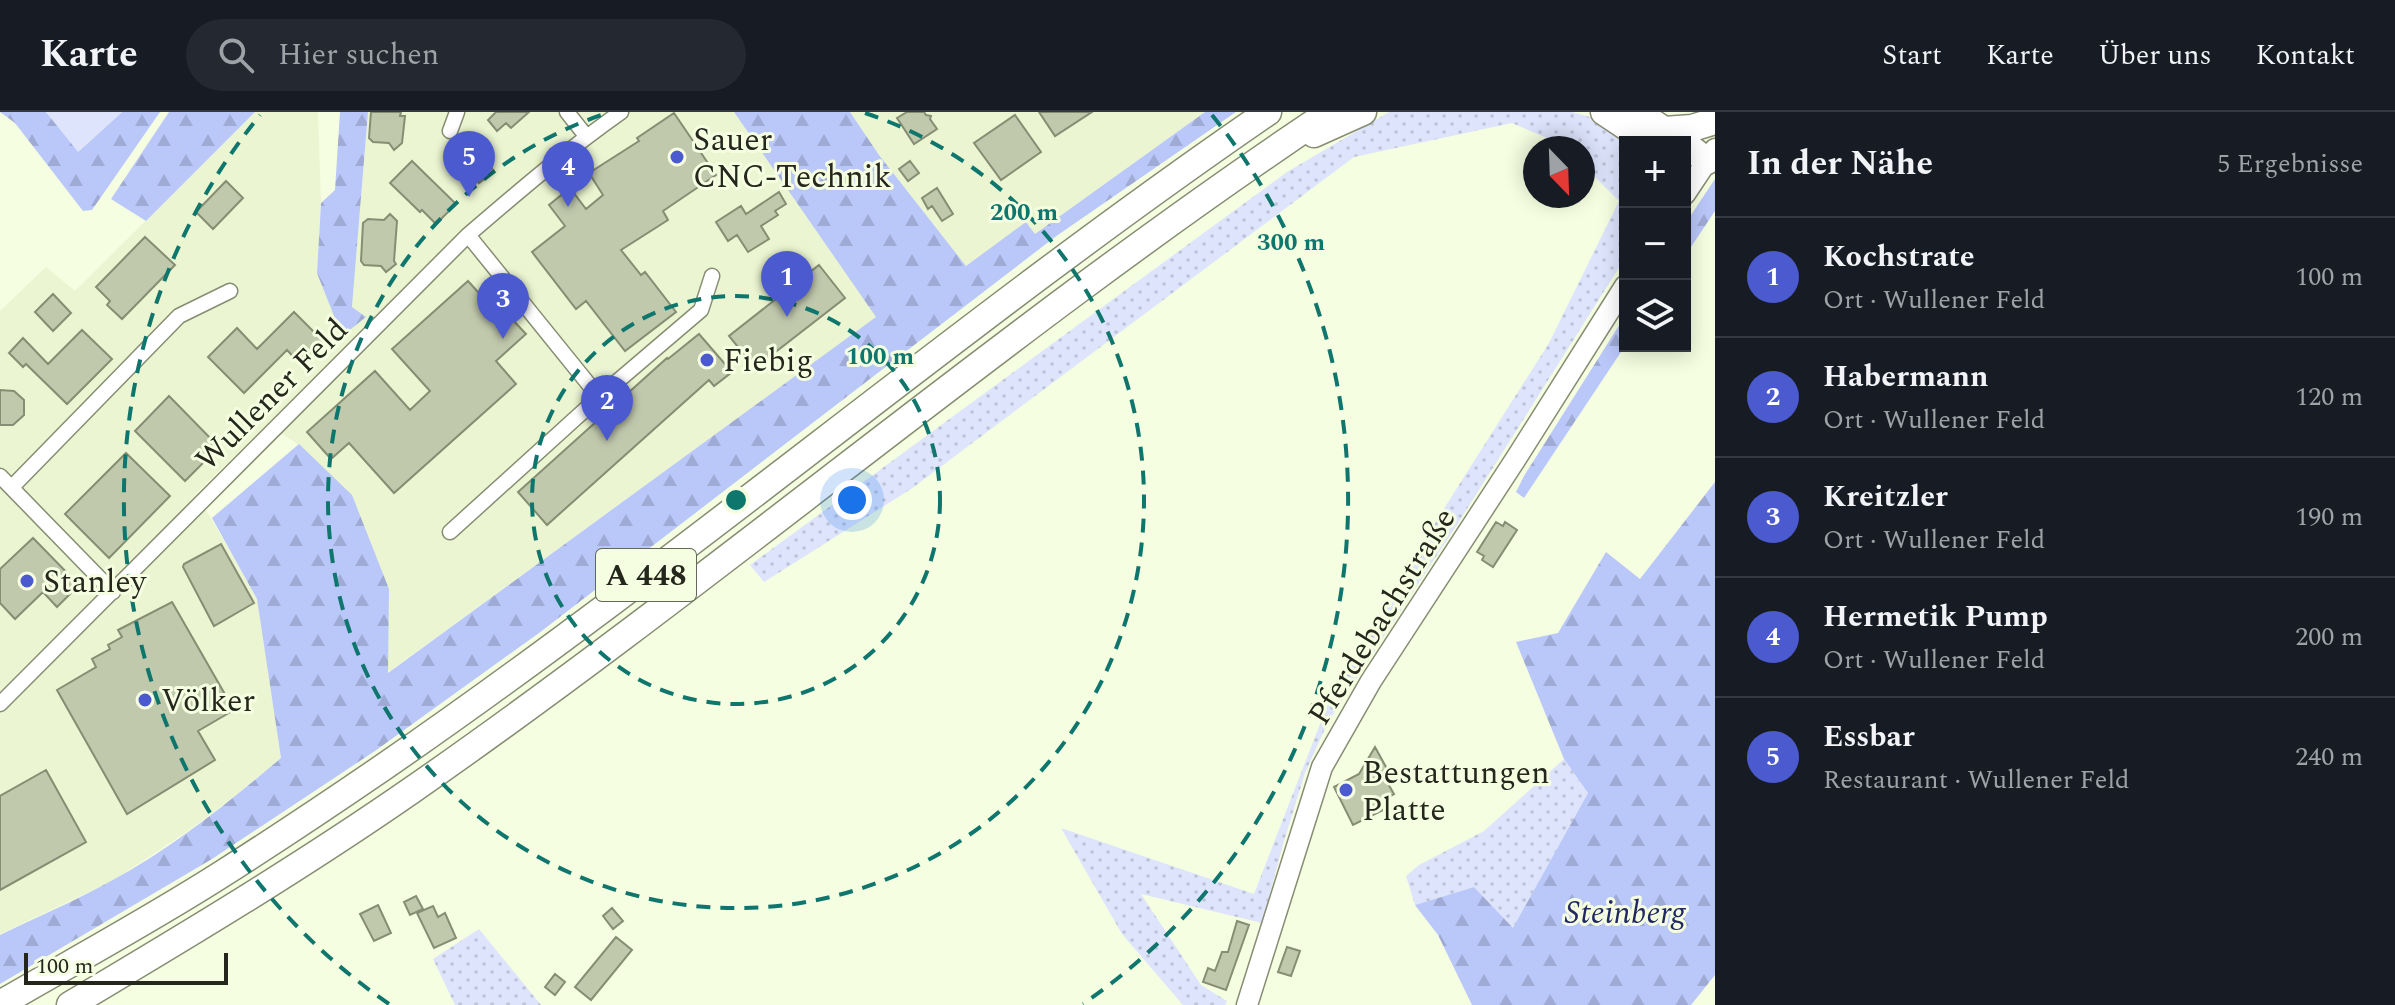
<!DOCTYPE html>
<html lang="de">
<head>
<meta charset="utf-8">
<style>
	body { margin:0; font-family:Spectral,serif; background:#242831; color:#f1f3f6 }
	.controls { position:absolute; right:24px; top:24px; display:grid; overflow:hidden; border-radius:0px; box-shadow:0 4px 20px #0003 }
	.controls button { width:72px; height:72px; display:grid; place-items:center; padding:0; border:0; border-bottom:2px solid #363941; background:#171b24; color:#f1f3f6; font:40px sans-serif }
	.compass { position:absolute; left:1523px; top:24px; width:72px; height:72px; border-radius:50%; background:#171b24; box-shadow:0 4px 20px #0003; rotate:157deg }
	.scale { position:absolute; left:24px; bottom:20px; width:204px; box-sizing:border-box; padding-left:8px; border:4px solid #25271d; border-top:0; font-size:22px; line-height:28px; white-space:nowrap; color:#25271d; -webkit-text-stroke:6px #f6fee1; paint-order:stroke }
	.you { position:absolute; left:852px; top:388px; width:28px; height:28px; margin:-20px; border:6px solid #fff; border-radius:50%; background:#1a73e8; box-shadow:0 0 0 12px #1a73e833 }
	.badge { display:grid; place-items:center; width:52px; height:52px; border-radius:50%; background:#4c5acf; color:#fff; font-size:26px; font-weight:700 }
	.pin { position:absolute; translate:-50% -66px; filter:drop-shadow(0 2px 4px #0008) }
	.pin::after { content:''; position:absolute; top:42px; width:28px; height:24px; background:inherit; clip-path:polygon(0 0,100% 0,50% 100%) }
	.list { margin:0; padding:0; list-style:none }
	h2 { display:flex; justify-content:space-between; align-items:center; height:104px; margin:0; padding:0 32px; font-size:34px }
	h2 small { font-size:26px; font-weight:400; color:#9ea1a6 }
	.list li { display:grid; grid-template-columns:52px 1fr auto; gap:24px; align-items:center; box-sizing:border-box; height:120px; padding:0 32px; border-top:2px solid #363941 }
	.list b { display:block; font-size:30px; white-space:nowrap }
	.list p { margin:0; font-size:26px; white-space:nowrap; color:#9ea1a6 }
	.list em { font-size:26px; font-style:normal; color:#9ea1a6 }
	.icon { flex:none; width:44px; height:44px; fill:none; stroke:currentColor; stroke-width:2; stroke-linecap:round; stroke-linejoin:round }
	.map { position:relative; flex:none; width:1715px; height:893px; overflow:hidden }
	header { display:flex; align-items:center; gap:48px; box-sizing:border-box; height:112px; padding:0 40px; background:#171b24; border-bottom:2px solid #363941 }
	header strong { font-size:38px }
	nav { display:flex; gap:44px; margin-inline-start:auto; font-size:28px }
	.search { width:560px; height:72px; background:#242831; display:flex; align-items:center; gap:20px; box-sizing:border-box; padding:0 28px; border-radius:44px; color:#9ea1a6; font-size:30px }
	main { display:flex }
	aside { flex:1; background:#171b24 }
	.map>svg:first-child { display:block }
	.built { fill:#ebf5d1 }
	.grass { fill:url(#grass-dots) }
	.forest { fill:url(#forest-firs) }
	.green { fill:#dde4fc }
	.building { fill:#c1c9ad; stroke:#868d73; stroke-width:2 }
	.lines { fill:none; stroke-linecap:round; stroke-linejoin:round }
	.street-casing { stroke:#868d73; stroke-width:17 }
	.secondary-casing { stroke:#868d73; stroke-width:23 }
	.highway-casing { stroke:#868d73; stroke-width:29 }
	.street { stroke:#fff; stroke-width:14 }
	.secondary { stroke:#fff; stroke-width:20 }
	.highway { stroke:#fff; stroke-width:26 }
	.ring { fill:none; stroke:#0f766e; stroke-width:4; stroke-dasharray:14 10 }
	.poi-dot { fill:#4c5acf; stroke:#f6fee1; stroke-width:3 }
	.labels { text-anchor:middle; stroke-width:6; stroke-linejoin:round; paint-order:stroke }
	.shield { fill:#f6fee1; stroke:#646858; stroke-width:2 }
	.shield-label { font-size:30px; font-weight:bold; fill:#25271d }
	.poi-label { font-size:32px; fill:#25271d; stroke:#f6fee1; text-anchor:start }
	.street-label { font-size:32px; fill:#25271d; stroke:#f6fee1 }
	.park-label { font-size:32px; font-style:italic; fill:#212862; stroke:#f6fee1 }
	.centre { fill:#0f766e; stroke:#f6fee1; stroke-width:4 }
	.ring-label { font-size:24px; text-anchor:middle; font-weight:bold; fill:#0f766e; stroke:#f6fee1; stroke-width:6; stroke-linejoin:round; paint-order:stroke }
</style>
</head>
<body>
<header>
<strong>Karte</strong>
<div class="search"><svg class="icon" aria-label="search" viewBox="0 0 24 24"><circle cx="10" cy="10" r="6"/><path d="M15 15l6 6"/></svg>Hier suchen</div>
<nav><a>Start</a><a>Karte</a><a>Über uns</a><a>Kontakt</a></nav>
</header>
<main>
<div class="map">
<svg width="1715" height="893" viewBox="0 0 1715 893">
	<defs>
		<pattern id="grass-dots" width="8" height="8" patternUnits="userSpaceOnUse" patternTransform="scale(2)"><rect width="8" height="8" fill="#dde4fc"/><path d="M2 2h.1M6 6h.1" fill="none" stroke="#bec4d8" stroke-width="1.8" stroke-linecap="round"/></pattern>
		<pattern id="forest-firs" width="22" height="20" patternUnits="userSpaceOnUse" patternTransform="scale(2)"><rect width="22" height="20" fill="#bac7f9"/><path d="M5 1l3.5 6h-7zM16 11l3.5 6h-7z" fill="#a0abd5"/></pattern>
	</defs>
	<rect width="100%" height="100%" fill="#f6fee1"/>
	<path class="built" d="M255 0H318L321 91 317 161 352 196 368 0H734L877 205 387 561 389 477 351 383 296 331 268 313 195 382 211 406 257 487 281 646 236 683 185 721 112 769 0 822V199L46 155 75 179Z
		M850 0H1205L1035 122 966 154 879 43Z"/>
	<path class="grass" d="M1389 0H1572L1590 5 1626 30 1625 146 1460 408 1328 610 1305 661 1284 729 1262 811 1141 782 1201 873 1227 889 1225 893H1183L1122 822 1061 716 1254 782 1327 594 1438 406 1549 231 1619 89 1583 53V36H1566L1561 32 1512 11 1354 45 911 377 764 470 750 453 1287 60Z
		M1564 647 1588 681 1513 817 1474 775 1415 793 1406 764 1419 753 1484 719Z
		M479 817 541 893H455L433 847Z"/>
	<path class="forest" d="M0 0H46L79 39 122 0H160L92 98 83 99 15 11Z
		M169 0H255L146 109 111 87Z
		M340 0H368L352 195 366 205 342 224 317 161 321 91 335 78Z
		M734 0H850L879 43 966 154 1026 110 1035 122 1205 0H1236L1055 125 539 521 375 639 212 747 0 872V823C37 805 75 789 111 769 172 736 228 691 281 646L257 487 212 406 299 332 352 383 389 477 388 561 876 205Z
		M1715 67V99L1685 144V112Z
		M1625 204V234L1524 386 1516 380 1524 364Z
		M1715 370V863L1691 893H1472L1438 823 1415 793 1474 775 1513 816 1588 681 1564 647 1516 530 1558 521 1606 440 1640 467Z"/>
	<path class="green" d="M46 0H122L78 40Z"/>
	<path class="building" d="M371 0H401L400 4H405L402 31 394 38 389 31 373 30 369 26Z
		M496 0H529L511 16 506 11 497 19 488 8Z
		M907 0H924L926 3 931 4 930 7 937 17 914 32 897 6Z
		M1039 0H1092L1055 24Z
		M674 1 716 63 663 99 668 108 621 138 641 163 645 160 676 200 625 239 586 189 576 197 532 140 565 114 549 93 570 76 586 97 603 83 589 61 639 29 637 26Z
		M1015 3 1041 40 1001 68 974 31Z
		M477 39 494 59 479 71 462 51Z
		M412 49 456 92 436 112 422 98 420 100 390 71Z
		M910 49 919 61 908 69 899 57Z
		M226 69 243 86 213 117 196 100Z
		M937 76 953 102 942 109 932 94 928 97 922 86Z
		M779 80 786 92 775 99 778 103 761 114 769 127 748 140 737 123 728 129 716 110 741 94 746 102Z
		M390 102 397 109 394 149 396 152 386 160 381 154 364 153 361 149 363 111 368 107 384 108Z
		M145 125 175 153 122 207 107 193 110 189 96 175Z
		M819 153 845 186 755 256 729 224Z
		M468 169 506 211 511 206 526 222 496 249 516 272 394 381 349 331 331 347 307 320 375 259 410 298 430 279 392 237Z
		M53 182 71 201 53 219 35 200Z
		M294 200 324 230 301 253 287 238 244 281 208 245 237 216 257 237Z
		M82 218 112 247 67 292 26 252 23 255 9 241 23 226 48 252Z
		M699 222 732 260 714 274 709 268 547 413 518 380 667 246 668 247Z
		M0 278 14 279 24 288V303L13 313H0Z
		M169 284 219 335 185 369 135 319Z
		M126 341 170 384 109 446 65 402Z
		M1496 410 1503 414 1505 410 1517 418 1493 455 1482 448 1484 444 1477 440Z
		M33 426 79 473 57 495 43 480 15 507 0 491V457Z
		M221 432 254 491 214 514 183 455 184 452Z
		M172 490 234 598 198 619 215 648 127 702 57 578 96 555 92 547 110 537 108 533 122 525 118 518Z
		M1375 635 1391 664 1386 668 1394 682 1381 689 1385 697 1353 713 1334 675 1359 662Z
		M46 658 86 730 0 778V684Z
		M416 784 423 797 410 803 404 790Z
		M378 793 391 821 374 829 360 802Z
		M433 794 438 805 445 801 456 826 434 836 417 801Z
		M612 796 623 809 613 817 603 804Z
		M1237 809 1249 813 1226 878 1203 870 1208 856 1215 859 1222 840H1228Z
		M616 825 632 838 591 888 575 875Z
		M1287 835 1300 839 1291 864 1278 860Z
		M555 862 565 870 555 883 545 875Z"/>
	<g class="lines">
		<defs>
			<path id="street" d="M567 0 586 24
				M450 19 457 0
				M468 123 599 285 701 198 712 164
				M0 364 113 480
				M12 375 179 204 230 179
				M450 420 599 285
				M0 592 468 123C518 80 567 38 621 0"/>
			<path id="secondary" d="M1685 82 1715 37
				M1247 893 1322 655 1371 569 1517 345 1625 174"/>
			<path id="highway" d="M1604 0 1649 30
				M1637 0 1664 18 1692 16 1715 9
				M1314 22 1363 0
				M1685 32 1707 49
				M0 892C74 849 150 808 222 762 277 727 331 691 385 654 687 446 966 207 1268 0
				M70 893C186 824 301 755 412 678 724 461 1013 211 1330 0"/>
		</defs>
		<use href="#street" class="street-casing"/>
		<use href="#secondary" class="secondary-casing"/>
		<use href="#highway" class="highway-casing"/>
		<use href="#street" class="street"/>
		<use href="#secondary" class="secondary"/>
		<use href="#highway" class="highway"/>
	</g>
	<g class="ring">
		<circle cx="736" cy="388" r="204"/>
		<path d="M865 1A408 408 0 1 1 607 1"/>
		<path d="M389 892A612 612 0 0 1 260 3M1212 3A612 612 0 0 1 1083 892"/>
	</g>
	<g class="poi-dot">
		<circle cx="677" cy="45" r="8"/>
		<circle cx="707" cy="248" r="8"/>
		<circle cx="27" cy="469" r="8"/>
		<circle cx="145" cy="588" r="8"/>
		<circle cx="1346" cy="678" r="8"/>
	</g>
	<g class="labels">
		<rect class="shield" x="596" y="437" width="100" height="52" rx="6"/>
		<g class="shield-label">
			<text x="646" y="473">A 448</text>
		</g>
		<g class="poi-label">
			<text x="693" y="38">Sauer<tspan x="693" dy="37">CNC-Technik</tspan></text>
			<text x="723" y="259">Fiebig</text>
			<text x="43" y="480">Stanley</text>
			<text x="161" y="599">Völker</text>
			<text x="1362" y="671">Bestattungen<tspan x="1362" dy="37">Platte</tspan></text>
		</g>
		<g class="street-label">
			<text transform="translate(271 282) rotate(-45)" y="11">Wullener Feld</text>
			<text transform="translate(1381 504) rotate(-58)" y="11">Pferdebachstraße</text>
		</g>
		<g class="park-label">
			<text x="1625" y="811">Steinberg</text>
		</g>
	</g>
	<circle cx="736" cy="388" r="12" class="centre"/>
	<g class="ring-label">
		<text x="1024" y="108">200 m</text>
		<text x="1291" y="138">300 m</text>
		<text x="880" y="252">100 m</text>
	</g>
</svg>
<div class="controls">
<button>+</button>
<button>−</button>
<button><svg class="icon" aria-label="layers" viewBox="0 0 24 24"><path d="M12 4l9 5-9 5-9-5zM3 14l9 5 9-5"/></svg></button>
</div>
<svg class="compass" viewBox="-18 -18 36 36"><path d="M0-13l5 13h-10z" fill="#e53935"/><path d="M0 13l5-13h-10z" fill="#9ea1a6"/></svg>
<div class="scale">100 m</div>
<div class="you"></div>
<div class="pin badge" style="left:787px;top:205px">1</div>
<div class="pin badge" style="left:607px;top:329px">2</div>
<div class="pin badge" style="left:503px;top:227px">3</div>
<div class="pin badge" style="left:568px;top:95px">4</div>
<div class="pin badge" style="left:469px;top:85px">5</div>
</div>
<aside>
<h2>In der Nähe<small>5 Ergebnisse</small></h2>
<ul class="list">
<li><span class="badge">1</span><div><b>Kochstrate</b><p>Ort · Wullener Feld</p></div><em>100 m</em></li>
<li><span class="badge">2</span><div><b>Habermann</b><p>Ort · Wullener Feld</p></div><em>120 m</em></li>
<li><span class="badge">3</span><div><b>Kreitzler</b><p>Ort · Wullener Feld</p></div><em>190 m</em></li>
<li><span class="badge">4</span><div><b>Hermetik Pump</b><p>Ort · Wullener Feld</p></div><em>200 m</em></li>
<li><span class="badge">5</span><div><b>Essbar</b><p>Restaurant · Wullener Feld</p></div><em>240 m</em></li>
</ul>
</aside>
</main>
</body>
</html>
